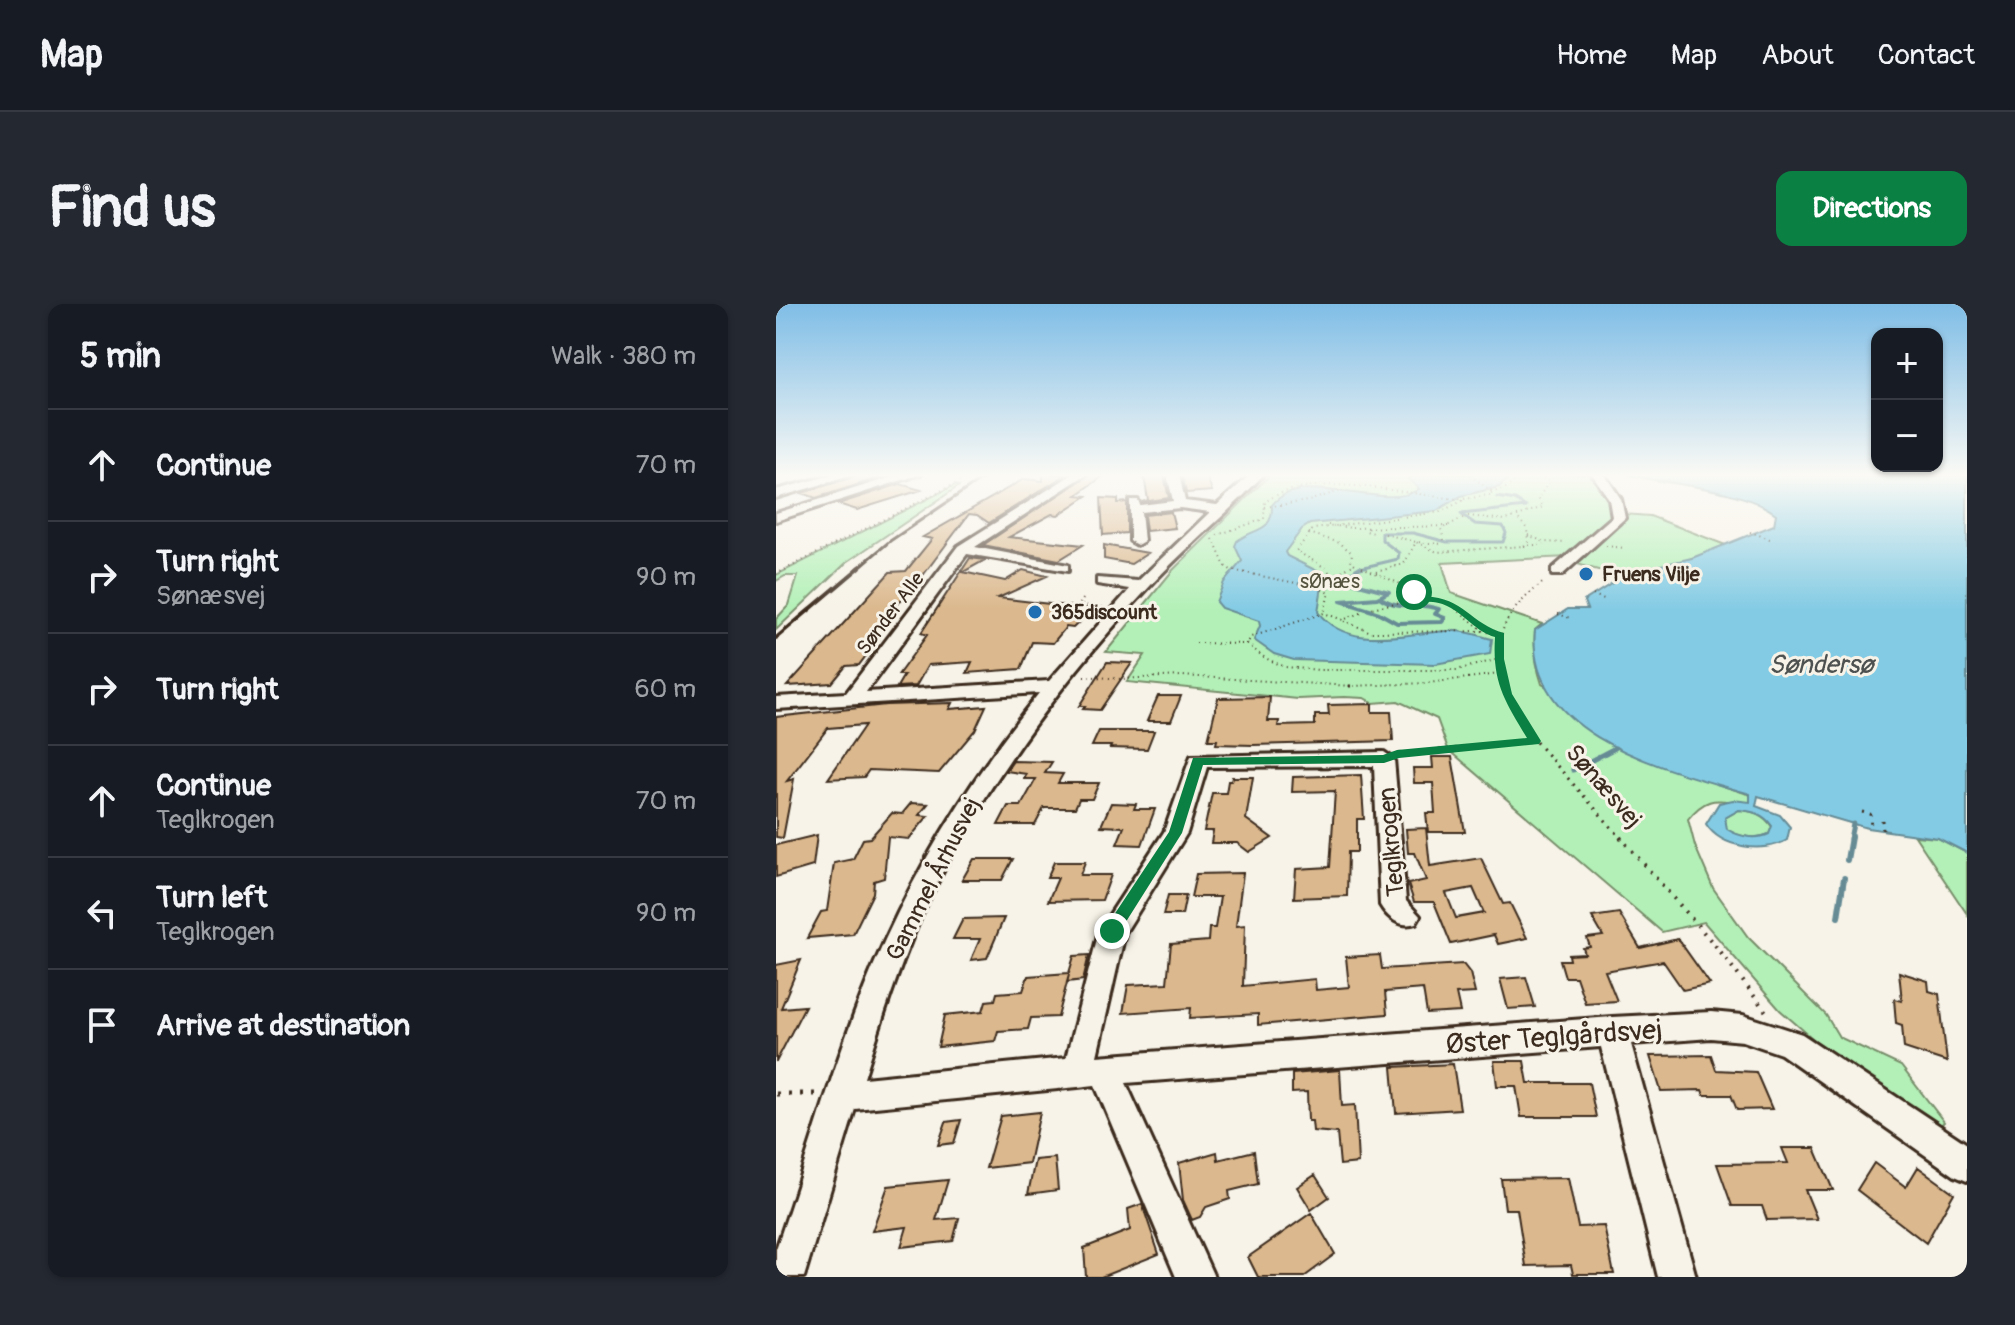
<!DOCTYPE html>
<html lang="en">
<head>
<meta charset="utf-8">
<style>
	body { margin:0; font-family:Pangolin,sans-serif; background:#242831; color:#f1f3f6 }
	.controls { position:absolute; right:24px; top:24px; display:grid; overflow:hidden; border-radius:16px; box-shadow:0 2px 6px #0004 }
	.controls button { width:72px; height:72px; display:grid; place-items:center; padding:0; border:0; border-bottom:2px solid #363941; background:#171b24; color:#f1f3f6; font:40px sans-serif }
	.stop { position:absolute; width:24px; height:24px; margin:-18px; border:6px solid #0b8043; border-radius:50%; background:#fff }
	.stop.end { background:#0b8043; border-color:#fff; box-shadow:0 2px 8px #0008 }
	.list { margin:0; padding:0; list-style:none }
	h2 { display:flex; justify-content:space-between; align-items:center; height:104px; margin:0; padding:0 32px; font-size:34px }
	h2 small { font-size:26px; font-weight:400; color:#9ea1a6 }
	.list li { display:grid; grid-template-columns:52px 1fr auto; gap:24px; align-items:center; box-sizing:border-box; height:112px; padding:0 32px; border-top:2px solid #363941 }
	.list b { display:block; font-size:30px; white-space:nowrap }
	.list p { margin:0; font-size:26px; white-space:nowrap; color:#9ea1a6 }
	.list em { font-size:26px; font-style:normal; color:#9ea1a6 }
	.icon { flex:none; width:44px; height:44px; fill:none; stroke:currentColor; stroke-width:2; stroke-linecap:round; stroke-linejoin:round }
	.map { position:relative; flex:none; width:1191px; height:973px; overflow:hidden; border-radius:16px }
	header { display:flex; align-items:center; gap:48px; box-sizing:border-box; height:112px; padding:0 40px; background:#171b24; border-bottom:2px solid #363941 }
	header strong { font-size:38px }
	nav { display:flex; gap:44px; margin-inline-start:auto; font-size:28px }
	.intro { display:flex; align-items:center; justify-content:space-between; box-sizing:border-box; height:192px; padding:0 48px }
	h1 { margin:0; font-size:56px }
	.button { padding:20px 36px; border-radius:16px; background:#0b8043; color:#fff; font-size:28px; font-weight:700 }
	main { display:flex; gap:48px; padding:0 48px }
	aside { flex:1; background:#171b24; border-radius:16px; box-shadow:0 2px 6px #0004 }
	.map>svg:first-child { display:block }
	.green { fill:#b3f0b7; stroke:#778d6a; stroke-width:2 }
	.water { fill:#83cbe4; stroke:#668b95; stroke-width:2; fill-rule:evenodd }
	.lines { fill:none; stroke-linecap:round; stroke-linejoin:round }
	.stream-far3 { stroke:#668b95; stroke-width:3 }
	.stream-far2 { stroke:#668b95; stroke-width:4 }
	.stream-far1 { stroke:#668b95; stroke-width:5 }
	.stream { stroke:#668b95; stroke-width:6 }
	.building { fill:#dbb88d; stroke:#3b2a1e; stroke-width:2; fill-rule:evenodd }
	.minor-casing { stroke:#3b2a1e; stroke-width:6 }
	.path-far3 { stroke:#3b2a1e; stroke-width:2; stroke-dasharray:1 4; stroke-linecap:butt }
	.path-far2 { stroke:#3b2a1e; stroke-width:3; stroke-dasharray:2 6; stroke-linecap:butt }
	.path-far1 { stroke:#3b2a1e; stroke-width:4; stroke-dasharray:2 7; stroke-linecap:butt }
	.path { stroke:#3b2a1e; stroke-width:5; stroke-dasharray:3 9; stroke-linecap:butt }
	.minor { fill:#f7f3e8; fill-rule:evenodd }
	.rail-far1 { stroke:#3b2a1e; stroke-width:3 }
	.rail { stroke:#3b2a1e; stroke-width:4 }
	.route { fill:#0b8043 }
	.poi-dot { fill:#1f6fb2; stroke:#f7f3e8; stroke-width:3 }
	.labels { text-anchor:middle; stroke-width:6; stroke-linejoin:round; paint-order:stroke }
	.far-poi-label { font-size:20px; font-weight:bold; fill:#3b2a1e; stroke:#f7f3e8; text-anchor:start }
	.far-park-label { font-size:20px; fill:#53523d; stroke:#f7f3e8 }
	.far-street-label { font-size:20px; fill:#3b2a1e; stroke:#f7f3e8 }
	.street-label { font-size:24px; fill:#3b2a1e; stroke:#f7f3e8 }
	.water-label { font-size:26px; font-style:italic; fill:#4d5250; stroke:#f7f3e8 }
	.near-street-label { font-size:28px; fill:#3b2a1e; stroke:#f7f3e8 }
</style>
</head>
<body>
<header>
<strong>Map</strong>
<nav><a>Home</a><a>Map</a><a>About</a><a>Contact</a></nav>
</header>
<div class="intro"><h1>Find us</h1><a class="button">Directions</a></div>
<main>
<aside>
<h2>5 min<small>Walk · 380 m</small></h2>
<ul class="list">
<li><svg class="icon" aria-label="ahead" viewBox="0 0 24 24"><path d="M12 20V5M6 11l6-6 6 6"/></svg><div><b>Continue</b></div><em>70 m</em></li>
<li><svg class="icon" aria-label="right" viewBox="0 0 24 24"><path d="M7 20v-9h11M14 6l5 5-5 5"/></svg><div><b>Turn right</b><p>Sønæsvej</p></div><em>90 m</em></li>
<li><svg class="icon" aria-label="right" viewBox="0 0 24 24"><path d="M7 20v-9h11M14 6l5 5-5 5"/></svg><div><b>Turn right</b></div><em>60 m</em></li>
<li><svg class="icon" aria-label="ahead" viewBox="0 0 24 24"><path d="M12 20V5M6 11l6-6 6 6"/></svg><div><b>Continue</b><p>Teglkrogen</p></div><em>70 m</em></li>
<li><svg class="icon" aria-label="left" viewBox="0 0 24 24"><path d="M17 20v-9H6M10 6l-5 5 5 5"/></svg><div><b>Turn left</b><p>Teglkrogen</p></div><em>90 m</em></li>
<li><svg class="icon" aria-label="arrive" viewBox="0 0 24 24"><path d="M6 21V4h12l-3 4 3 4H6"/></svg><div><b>Arrive at destination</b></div></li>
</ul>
</aside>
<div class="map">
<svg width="1191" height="973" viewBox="0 0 1191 973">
	<rect width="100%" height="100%" fill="#f7f3e8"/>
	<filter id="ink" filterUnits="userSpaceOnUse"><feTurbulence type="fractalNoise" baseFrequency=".0125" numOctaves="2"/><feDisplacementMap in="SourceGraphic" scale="16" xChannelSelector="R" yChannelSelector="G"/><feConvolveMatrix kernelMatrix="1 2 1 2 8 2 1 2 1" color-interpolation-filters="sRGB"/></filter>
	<g filter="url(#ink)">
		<path class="green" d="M495 170H819L829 180 840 211 793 253 666 259 675 289 766 320 759 326C757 345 760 362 766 380L938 479 975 491V498C947 501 936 485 912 515L919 542 937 584 972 633 1050 711 1063 733 1125 762 1168 818 1164 822 1154 819 1044 741 1004 706 928 618 886 628 672 445 661 415 622 397 597 399 588 394 568 393 522 395 351 378 369 351 330 348 397 266Z
			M179 181 183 182 71 258 0 326V315L13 301 22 272H9L0 277V271Z
			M847 210 874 212 952 242 910 256 854 268 846 273 798 259Z
			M963 506C977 507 988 510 996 523L993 530C980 536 963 533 950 525L949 514Z
			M1139 532 1162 534 1191 549V610Z"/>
		<path class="water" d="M637 170H738L723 183 685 192 660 207 534 220 526 225 509 248 511 252 545 269 547 275 542 308C572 348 630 329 672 327 687 326 701 331 716 335L714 350 659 360 518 356 498 350 478 336 484 322 483 317 445 304 440 298 448 278 466 257 459 242 461 237C479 223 497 229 496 201 525 163 609 209 643 185L632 175Z
			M850 170H1191V549L1162 534 1091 524 982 492 980 502 1004 511 1014 523 1011 536C988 550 945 544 930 520L943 499 957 496 974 498V490C895 466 749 435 759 326L792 305H811L808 297 854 268 916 254 998 221 1000 210C962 182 895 182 850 170ZM963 506C977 507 988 510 996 522L993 530C980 536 963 533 951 525L949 514Z"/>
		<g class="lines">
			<path class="stream-far3" d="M580 265 622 255 623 249 606 236V229H637L671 238H727L730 229 727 222 699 220 685 210 750 203 739 196 721 193"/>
			<path class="stream-far2" d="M565 297 601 294 613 288 579 279 571 272 584 263
				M565 297 603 309 621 319 666 318 669 314 659 310 663 305C642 297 624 307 605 294"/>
			<path class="stream-far1" d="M797 466 839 444
				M1074 535 1077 520"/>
			<path class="stream" d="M1071 556 1075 533
				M1062 613 1068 574"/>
		</g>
		<path class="building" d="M87 170 103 174 40 194 26 189Z
			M267 170H291L213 219 201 211 193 210 133 290H130L92 336H102L83 361 70 362 56 379 11 382 114 268 130 267 156 235 147 233 248 175 267 177Z
			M314 170H330L301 191 311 192 282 211 276 210 233 233 307 241 283 256 207 241Z
			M430 170 436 187 410 189 406 171Z
			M382 171 388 172 393 194 366 198 372 196 368 172Z
			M124 180 145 186 81 206 62 200Z
			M325 194 342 195V199L351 198V229L327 231Z
			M395 208 399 224 370 227 368 211Z
			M328 241 372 249 355 260 328 255Z
			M194 254 209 256 187 268 229 277 247 266 271 272 222 294 317 305 297 324 290 323 277 339 256 338 245 365 191 369 196 358 152 361 140 382 121 383 128 371H122L151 331 145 329Z
			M331 358 356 359 324 406 307 405 309 402H303Z
			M382 392H405L395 417H371Z
			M494 393 492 417H503L502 422 539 421V411H553L552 401 596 400V408H615L617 437 477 441 440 440 441 436H432L442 394Z
			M176 399 173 405 210 402 199 426 163 469 93 466 88 473 52 475 89 421 52 424 11 477 18 475 7 534 0 533V413L110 401Z
			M323 427H378L371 445 334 444 335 442H316Z
			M656 453H676L689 528H652L650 509H659L657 479H638L637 464H657Z
			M237 457 276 458 269 469 287 470 282 479H323L316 495H303L299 504H268L259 521H222L232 502H245L260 475H248L251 470 230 467Z
			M585 471 588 515H581V548H572L571 592 518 594 520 565 554 563 559 487 516 488 517 473Z
			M456 473H477L470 515 496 534 473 548 461 539H435L437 527H428L436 489H450L452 477H455Z
			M135 499 152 500 143 511 152 512 133 535 112 533 108 574 98 577 97 589 77 630 31 634 45 608 51 607 58 559 77 555 87 535 94 534 116 509 126 510Z
			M335 499 360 500 358 505H379L366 541 341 540 348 523 325 522Z
			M650 524 654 562 705 554 727 600 734 599 751 634 722 640 718 631 675 640 658 598H638L632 580 650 576 639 549H632L630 525ZM697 584 708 609 680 614 670 589Z
			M41 531 37 562 0 573V541Z
			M198 555H237L226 576H186Z
			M278 558H309L304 571H335L326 596 272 597 282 574H271Z
			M467 569 460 622 469 621 467 682 539 675 540 686 573 683 570 653 604 651 606 665 687 660 694 669 699 689 680 690 684 708 651 710 647 685 609 688 611 710 482 721V710L414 714 415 704 347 709 352 681 391 679 395 640 432 637 433 624H439L444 593H415L420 570Z
			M392 591H410L406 611H387Z
			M843 609 864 644 902 635 934 680 907 686 887 657 829 667 841 697 809 699 800 673H789L784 656H794L793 651 809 650 807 644 814 643 811 634 827 632 816 613Z
			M228 614 211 654 195 656 204 635H177L187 615Z
			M313 651 307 676 291 678 293 671 282 713 255 714 252 725 222 727 219 737 162 743 169 711 207 707 210 697 219 696 221 689 247 687 252 672 293 669 298 652Z
			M25 656 5 704 29 702 0 758V661Z
			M1123 668 1152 677 1153 687 1163 690 1171 758 1128 744 1126 721 1120 719 1118 695 1126 697Z
			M750 673 759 703 732 705 724 675Z
			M935 751 940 766 980 768 996 805 961 806 955 791H928L926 786 885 787 874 752Z
			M718 757H748L752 779H813L820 813H745L740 782H721Z
			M677 760 684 805 620 809 616 763Z
			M564 766 566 802 579 801 582 859 564 861 561 829 537 827 536 817H532L531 788 516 789V770Z
			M264 808 253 859 210 864 225 812Z
			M185 816 178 839 162 841 170 818Z
			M1006 844H1039L1057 886H1029L1041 915 991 916 986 902H956L941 860 1012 859Z
			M478 847 482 880 453 887 454 895 430 903 424 913 416 916 407 896 403 859 441 848 442 856Z
			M279 854 282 886 252 890 259 856Z
			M1098 859 1130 883 1142 863 1178 889 1150 939 1081 886Z
			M539 871 553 893 535 906 521 883Z
			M792 874 802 923 828 922 838 970H797L795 961 750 962 741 905H729L725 875Z
			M172 876 160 916 183 914 177 937 125 943 131 923 96 927 112 882Z
			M366 900 383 950 325 973H310L308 944 354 926 352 905Z
			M535 909 559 950 528 973H482L472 953Z"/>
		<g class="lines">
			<defs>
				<path id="minor" d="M60 170H80L0 194V186Z
					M126 170H145L0 217V209Z
					M297 170H311L199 243 292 261V267L191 250 90 388 273 377 354 285 321 280V274L362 277 434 208 404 204 365 208 368 237 361 241 354 237V196H362L364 201 397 197 391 170H403L409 197 441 201 475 170H488C453 209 411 242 375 281 288 374 211 476 155 591 127 650 107 712 88 774L290 754 323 627 388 528 415 452 608 448 618 455 630 597 644 612 640 619C625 624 612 615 604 601L598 462 431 463 411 529 349 629 321 752 836 713 935 708 967 711 1026 730 1191 840V877L1179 872 1005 750 967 737 935 734 855 740 920 973H882L825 743 350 779 438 973H400L319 781 302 783 79 805 28 973H0V945C33 851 58 755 97 663 139 564 196 472 263 389L0 405V393L70 389 182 242Z
					M816 170H828L845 195 849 214 786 271H776V265L836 213 833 195Z"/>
			</defs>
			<use href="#minor" class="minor-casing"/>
			<path class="path-far3" d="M743 172 766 170
				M715 189 732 183 745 170
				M489 203 532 197 567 186
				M692 212 730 216 767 203 762 194 774 177 763 172
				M552 221 576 224
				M576 224 672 222
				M593 224 590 227 598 229
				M974 228 994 235
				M533 229 564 239 576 249 575 257 579 260 556 272 551 287
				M609 230 640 238 666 240
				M441 231 488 215 489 198C535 164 629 191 683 195 693 195 704 192 714 191L715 187 693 170
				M752 231 768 238 790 239
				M437 235 449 262 455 266 540 283 553 289 548 309
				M668 236 665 225 687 214
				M748 242 768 240
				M830 242 849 244
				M586 263 638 286 634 296 595 304
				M600 268 628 260 640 238 661 248 748 242 752 238 751 225 741 213
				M0 270 198 170
				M556 272 550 264 520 247 537 225 664 208 690 195
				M817 291 831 296
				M637 294 673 299 708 327 724 331
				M307 295 303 301 327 303
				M585 309 567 316 548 309 475 333 471 340 489 354 509 363 543 366H681L723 355
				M782 310 794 314
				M568 317 595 328 708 327
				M420 339 471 340
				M308 372 345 375 406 372 576 382 652 379 723 370
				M730 384C713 332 729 308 769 277"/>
			<path class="path-far2" d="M573 382H580
				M729 382 759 437 846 535
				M623 450 759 437
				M1086 508 1094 510 1095 524
				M1106 516 1107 527"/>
			<path class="path-far1" d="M844 533 944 647 991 709"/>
			<path class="path" d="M0 790H40"/>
			<use href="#minor" class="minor"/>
			<path class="rail-far1" d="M81 265 114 237 213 170"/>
			<path class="rail" d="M0 334 84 263"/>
		</g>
	</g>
	<linearGradient id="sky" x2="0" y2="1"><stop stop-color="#7fbde6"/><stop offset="0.56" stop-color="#fbfaf5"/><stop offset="1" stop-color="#fbfaf5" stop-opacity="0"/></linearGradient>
	<rect width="1191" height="306" fill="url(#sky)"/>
	<path class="route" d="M638 285 643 288V293C685 289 694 320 728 329V355L736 390 765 437 763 440 623 454 608 459 427 461 406 529 341 632H330V623L393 528 417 454 607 451 621 446 751 434C729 397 716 379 719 333 700 328 690 311 671 302 659 295 646 300 634 296V288Z"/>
	<g class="poi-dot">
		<circle cx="810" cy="270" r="8"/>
		<circle cx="259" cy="308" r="8"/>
	</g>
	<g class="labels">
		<g class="far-poi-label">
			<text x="826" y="277">Fruens Vilje</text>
			<text x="275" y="315">365discount</text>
		</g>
		<g class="far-park-label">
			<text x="554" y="284">sØnæs</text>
		</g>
		<g class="far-street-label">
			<text transform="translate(114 309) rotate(-53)" y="7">Sønder Alle</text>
		</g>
		<g class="street-label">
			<text transform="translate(828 482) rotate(49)" y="8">Sønæsvej</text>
			<text transform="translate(615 538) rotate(-95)" y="8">Teglkrogen</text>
			<text transform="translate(157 575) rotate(-63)" y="8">Gammel Århusvej</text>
		</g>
		<g class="water-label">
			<text x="1045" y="369">Søndersø</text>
		</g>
		<g class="near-street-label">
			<text transform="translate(778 732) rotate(-4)" y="10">Øster Teglgårdsvej</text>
		</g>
	</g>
</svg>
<div class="controls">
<button>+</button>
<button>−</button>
</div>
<div class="stop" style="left:638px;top:288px"></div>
<div class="stop end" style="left:336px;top:627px"></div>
</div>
</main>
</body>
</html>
